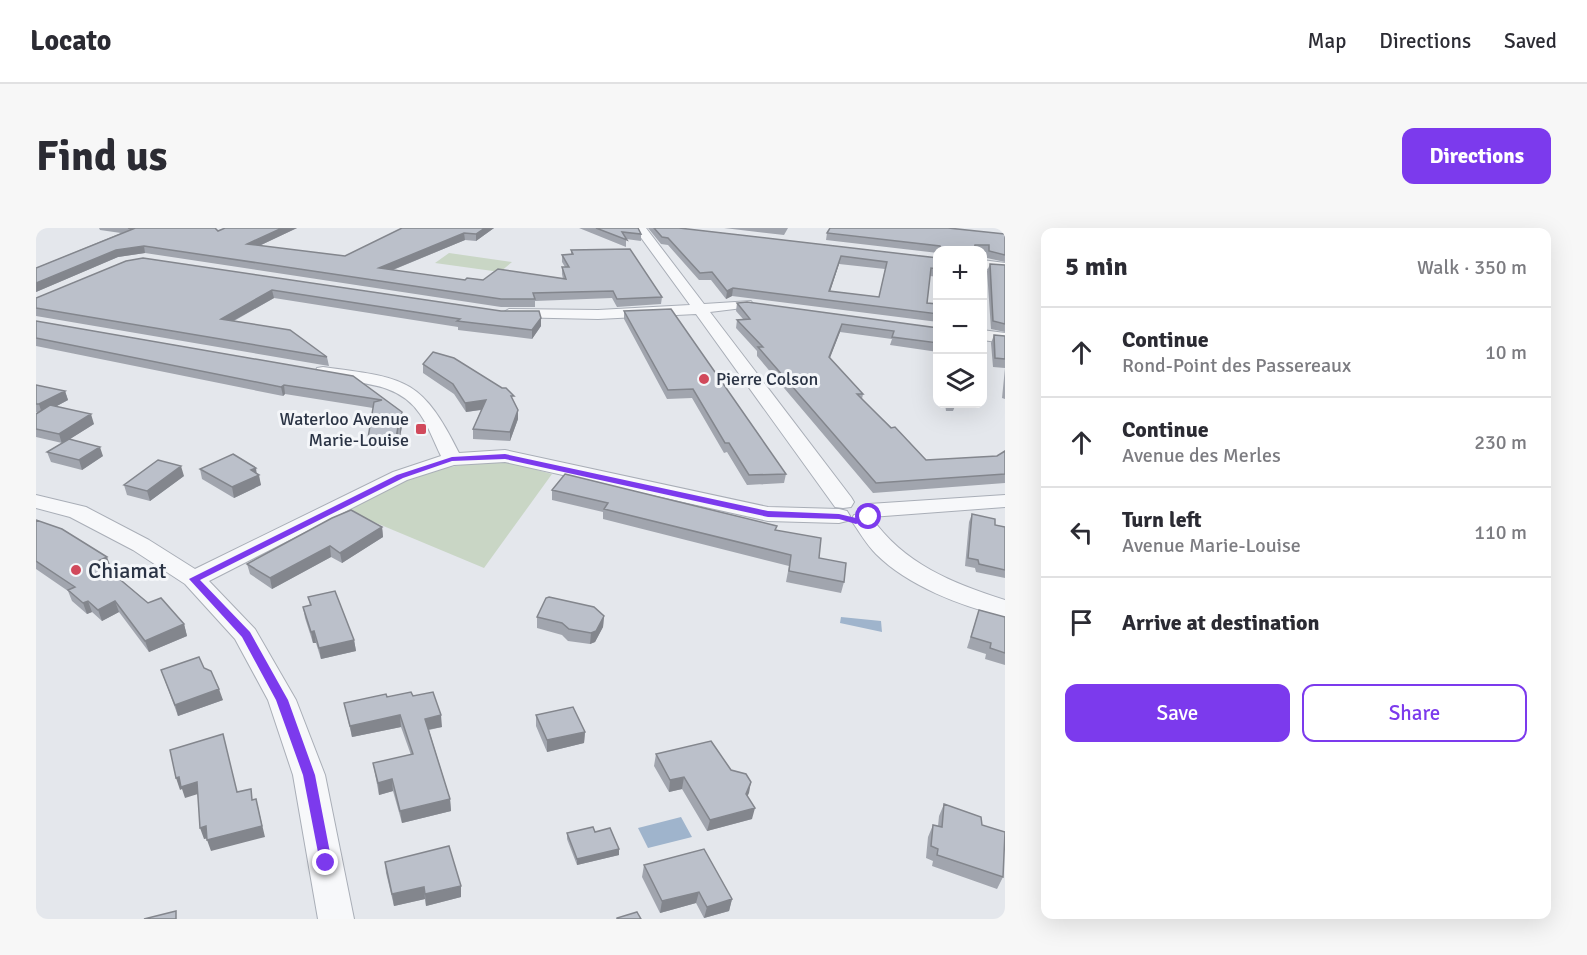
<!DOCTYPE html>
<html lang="en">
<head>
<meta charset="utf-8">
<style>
	body { margin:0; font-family:Signika,sans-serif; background:#f7f7f7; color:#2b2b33 }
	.controls { position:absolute; right:18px; top:18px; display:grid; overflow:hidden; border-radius:12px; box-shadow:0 6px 24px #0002 }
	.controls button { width:54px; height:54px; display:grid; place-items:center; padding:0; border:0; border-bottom:2px solid #e1e1e2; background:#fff; color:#2b2b33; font:30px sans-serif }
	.stop { position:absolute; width:18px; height:18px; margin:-14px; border:4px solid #7c3aed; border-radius:50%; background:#fff }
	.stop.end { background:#7c3aed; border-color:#fff; box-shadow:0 2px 6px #0008 }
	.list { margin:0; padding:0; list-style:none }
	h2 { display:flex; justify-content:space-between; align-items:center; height:78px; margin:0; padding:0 24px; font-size:26px }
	h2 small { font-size:20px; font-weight:400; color:#7c7c81 }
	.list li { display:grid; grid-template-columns:39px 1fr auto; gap:18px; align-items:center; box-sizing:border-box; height:90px; padding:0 24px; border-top:2px solid #e1e1e2 }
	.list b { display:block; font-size:22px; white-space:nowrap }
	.list p { margin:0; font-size:20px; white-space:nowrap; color:#7c7c81 }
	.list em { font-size:20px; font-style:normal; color:#7c7c81 }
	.actions { display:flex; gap:12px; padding:18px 24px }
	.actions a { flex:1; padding:14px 0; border:2px solid #7c3aed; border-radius:12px; text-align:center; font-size:21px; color:#7c3aed }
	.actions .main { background:#7c3aed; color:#fff }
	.icon { flex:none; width:33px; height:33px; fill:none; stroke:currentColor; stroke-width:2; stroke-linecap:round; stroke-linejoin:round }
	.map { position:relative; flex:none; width:969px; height:691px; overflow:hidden; border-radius:12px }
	header { display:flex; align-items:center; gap:36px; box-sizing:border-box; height:84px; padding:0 30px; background:#fff; border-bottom:2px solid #e1e1e2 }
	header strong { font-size:28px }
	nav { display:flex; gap:33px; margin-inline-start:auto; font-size:21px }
	.intro { display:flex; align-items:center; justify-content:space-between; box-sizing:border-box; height:144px; padding:0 36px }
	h1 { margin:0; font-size:42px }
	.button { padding:15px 27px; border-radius:12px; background:#7c3aed; color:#fff; font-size:21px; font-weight:700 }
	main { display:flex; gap:36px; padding:0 36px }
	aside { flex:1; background:#fff; border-radius:12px; box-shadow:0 6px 24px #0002 }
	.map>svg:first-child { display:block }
	.green { fill:#c9d6c5 }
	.water { fill:#9fb4cc }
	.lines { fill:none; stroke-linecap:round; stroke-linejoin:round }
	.street-casing { stroke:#a9aeb7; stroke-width:2 }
	.street { fill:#f7f8fa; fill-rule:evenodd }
	.wall { fill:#a1a5ae; fill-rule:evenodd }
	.shaded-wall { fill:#83868d }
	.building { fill:#bbc0ca; stroke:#83868d; stroke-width:1.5; fill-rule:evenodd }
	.route { fill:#7c3aed }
	.poi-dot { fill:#d1495b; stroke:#f4f6f9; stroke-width:2 }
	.labels { text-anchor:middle; stroke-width:6; stroke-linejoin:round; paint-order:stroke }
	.far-poi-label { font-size:18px; fill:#2b3445; stroke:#f4f6f9; text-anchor:start }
	.poi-label { font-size:22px; fill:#2b3445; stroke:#f4f6f9; text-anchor:start }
</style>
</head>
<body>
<header>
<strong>Locato</strong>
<nav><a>Map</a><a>Directions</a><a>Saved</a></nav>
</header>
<div class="intro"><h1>Find us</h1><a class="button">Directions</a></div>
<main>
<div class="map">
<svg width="969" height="691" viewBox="0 0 969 691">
	<rect width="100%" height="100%" fill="#e4e7ec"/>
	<path class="green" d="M413 25 476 34 464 44 399 35Z
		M447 234H471L516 246 448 340 309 282C360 256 389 240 447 234Z"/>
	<path class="water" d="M805 389 845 393 846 404 804 395Z
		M645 589 656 609 612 620 602 600Z"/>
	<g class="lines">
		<defs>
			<path id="street" d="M598 0H610L668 76 715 73 717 76 715 79 674 84 815 269 818 274 815 279 807 280 799 279 660 86 562 91 473 89 466 85 473 81 562 82 654 77Z
				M946 32 969 35V43L946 40Z
				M946 102 969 105V115L946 112Z
				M287 139C367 150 385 148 423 225L469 222 732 279 803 281 811 283 814 288 811 293 803 295 732 293 469 234 418 237 371 252 173 353 219 401 260 472 289 547 318 691H282L257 547 232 472 199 411 149 356 97 322 34 289 0 280V267L50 279 113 312 159 341 357 244 405 228C398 214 393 199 384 186 361 151 316 156 281 148L279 144 281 140Z
				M969 267V279L835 289C868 336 916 355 969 372V389C925 378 872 358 840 326 830 316 823 303 815 292L818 287 824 286 822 283 825 278 833 276Z"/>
		</defs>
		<use href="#street" class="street-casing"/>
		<use href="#street" class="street"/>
	</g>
	<path class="wall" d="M63 0H179L182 3 261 0 223 18 309 28 366 0H458L440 13 429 12 357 42 429 52 527 51 526 46V39H529L526 34V27L535 26V22L626 69 625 76 581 79 576 70 499 73V79H465L109 25 82 29 0 64V40L85 5 64 2Z
		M543 0H602L605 6V13L590 11V19Z
		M612 0H643L902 30V49L894 48 891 75 902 76V94L696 68 690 71 675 52H663L632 17 625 16ZM803 36 849 41 843 69 794 63Z
		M688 0H752L748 7Z
		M791 5 969 6V34L951 30 950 24H946V22H902V25L790 12Z
		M90 33 505 90V98L496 111 422 102V99L238 70 198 93 291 129 293 138 0 88V70Z
		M954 36 969 37V104L955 101 951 43Z
		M701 75 902 100V124L854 117 856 111 804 104 794 130 827 166 826 171 890 232 961 228 969 223V255L837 265 721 128V123L700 100 701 92 707 91 700 83Z
		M588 83 750 246 748 255 711 257 691 224 688 225 656 170 631 171 588 91Z
		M0 93 317 148 366 184 367 193 364 209H362L361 219 333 220 332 210 337 180 249 166 247 168 0 118Z
		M958 107 969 108V171L966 170 969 140 957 139 955 115Z
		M387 136 466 160 478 175 482 182V191L474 213 437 211V201L445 182 430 184 418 166 387 145Z
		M0 157 29 163 32 172 19 179 58 196 34 211 67 228 46 242 15 234 11 224 26 215 0 209V186L2 185 0 184Z
		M909 176H920L917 183H910Z
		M164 241 221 246 225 257 198 270 166 251Z
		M148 248 114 273 91 267 88 257Z
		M516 262 740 302 783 330 808 354 805 365 750 354 753 338 567 291V284L516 272Z
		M936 286 959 297 969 299V350L940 344 939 340 929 338 933 294Z
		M0 292 75 339 72 341 112 375 148 396 151 408 113 424 83 384 66 393 56 384 51 386 36 373 32 363 0 341Z
		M346 299 347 309 306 335 295 329 236 361 214 346 211 336Z
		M272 369 318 412 320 423 285 431 280 415H277L269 390 267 379 274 377Z
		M943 382 969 389V437L949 431 950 426 931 420Z
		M568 388 567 399 559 414 554 416 532 413 526 407 501 400V389Z
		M125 442 187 472 142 488Z
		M377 468 406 499 393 502 414 571 415 583 366 595 357 563 343 567 337 535 375 527 365 499 316 509 308 475 351 469Z
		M500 487 549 504 548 515 511 524 500 498Z
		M620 526 695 542 715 554 711 568 716 591 671 603 646 561 633 564 618 538Z
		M908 576 946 597 967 649 961 661 896 638 897 633 890 630 892 609 897 597 902 598 903 588Z
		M559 604 583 621V627L541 637 531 611V605Z
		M349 634 425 669 390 678 389 671 358 678 350 645Z
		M608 637 696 671 693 683 668 690 660 675 624 685 606 649Z"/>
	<path class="shaded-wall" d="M246 0H261L212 23 211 16Z
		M449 0H458L440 13V6Z
		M428 5 429 12 344 47 343 40Z
		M108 18 109 25 82 29 0 64V55L80 22Z
		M805 28 803 36 792 70 793 63Z
		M697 60 696 68 690 71 691 63Z
		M236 62 238 70 186 99 185 91Z
		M505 90V98L496 111V102Z
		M806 96 804 104 791 137 793 129Z
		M248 157 249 166 247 168 245 159Z
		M29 163 32 172 6 186 3 176Z
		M450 172V181L430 184 429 175Z
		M482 182V191L474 213V204Z
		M366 184 367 193 364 209V199Z
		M55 186 58 196 26 216 23 206Z
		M362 199V209L361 219 360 210Z
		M64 219 67 228 46 242 43 232Z
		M145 238 148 248 114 273 111 263Z
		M220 240 221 248 223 247 225 257 198 270 196 259 215 242Z
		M346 299 347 309 306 335 304 325Z
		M294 318 295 329 236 361 234 350Z
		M71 329 75 339 66 344 62 333Z
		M52 373 56 384 51 386 47 375Z
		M79 373 83 384 66 393 62 382Z
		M568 388 567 399 559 414 554 416 555 405Z
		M148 396 151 408 113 424 109 413Z
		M278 403 280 415H277L275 404Z
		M318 412 320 423 285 431 283 420Z
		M183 461 187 472 142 488 139 477Z
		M364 487 365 499 316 509 314 498Z
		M405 487 406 499 390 502 389 491Z
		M549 504 548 515 511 524V512Z
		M143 549 161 554 165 565 149 570 146 561 144 562 140 550Z
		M648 549 646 561 633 564 634 552Z
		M356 551 357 563 343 567 342 555Z
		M715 554 713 565 707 578 710 566Z
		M220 571 229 609 175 623 171 612Z
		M414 571 415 583 366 595 364 583Z
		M719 580 716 591 671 603 674 592Z
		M170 598 174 610 168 611 164 600Z
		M583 621V627L541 637V631Z
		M425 658V669L390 678 389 666Z
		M388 659 389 671 358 678 356 666Z
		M663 664 660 675 624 685 626 673Z
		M696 671 693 683 668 690 671 679Z"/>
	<path class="building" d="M92 0H179L182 3 189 0H246L211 16 309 28 366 0H449L440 6 428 5 343 40 429 52 431 50 447 52 462 41 530 51 526 39H533L526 27 537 26 535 22 594 21 626 69 581 71 577 63 497 65 499 71H465L108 18 80 22 0 55V40L97 1Z
		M560 0H602L605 6 586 4 591 12Z
		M618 0H643L902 30V41L895 40 891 75 902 76V86L697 60 691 63 676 44 664 45 632 10 626 9ZM805 28 851 34 843 69 793 63Z
		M794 0H912L969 6V27L953 23V17H939L938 22H905L904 18 791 5Z
		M107 30 465 83H503L505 90 496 102 421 93 424 91 236 62 185 91 254 102 291 129 0 80V70L90 33Z
		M954 36 969 37V96L957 93Z
		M711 74 902 100V115L856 109 858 103 806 96 793 129 827 166H821L855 200 859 199 890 232 961 228 969 223V246L840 255 722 119H727L701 92 714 91 701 75Z
		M635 81 750 246 713 247 693 215H689L657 161 632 162 588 83Z
		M0 93 317 148 366 184 364 199H362L360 210H332L338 174 346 172 248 157 245 159 0 110Z
		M958 107 969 108V131L959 130Z
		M397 124 418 130 466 160H470L478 168H475L482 182 474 204 437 201 450 172 429 175 417 156 387 136Z
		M0 157 29 163 3 176H0Z
		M14 177 55 186 23 206 0 201V186Z
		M33 211 64 219 43 232 11 224Z
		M197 226 220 240 215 242 223 247 196 259 164 241Z
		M122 232 145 238 111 263 88 257Z
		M529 246 741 298 739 302 785 310 783 330 810 335 808 354 753 343 755 327 568 281 572 275 516 262Z
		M315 282 346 299 304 325 294 318 234 350 211 336 296 290Z
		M936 286 959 291V297L969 299V342L943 336 942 332 932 330Z
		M0 292 26 301 71 329 62 333 112 375 125 370 148 396 109 413 79 373 62 382 52 373 47 375 32 362 39 359 0 333Z
		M299 363 318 412 283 420 278 403 275 404 267 379 275 377 272 369Z
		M513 369 558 379 568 388 560 403 555 405 533 401 526 395 501 389 510 370Z
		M943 382 969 389V425L954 420 955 415 935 409Z
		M163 429 168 440 175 443 183 461 139 477 125 442Z
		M375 464 377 468 397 464 405 487 389 491 414 571 364 583 356 551 342 555 337 535 377 526 364 487 314 498 308 475 350 466 351 469Z
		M537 479 549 504 511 512 500 487Z
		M187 506 201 564 215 561 216 572 220 571 226 598 171 612 170 598 164 600 161 554 145 559 143 549 140 550 134 522Z
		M675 513 695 542 710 546 715 554 710 566 719 580 674 592 648 549 634 552 620 526Z
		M908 576 945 589 946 597 969 604 967 649 901 627 902 621 895 618 897 597 906 599Z
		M557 599 559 604 574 600 583 621 541 631 531 605Z
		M413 618 425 658 389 666 388 659 356 666 349 634Z
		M668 621 696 671 671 679 663 664 626 673 608 637Z
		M140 683V691H108Z
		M601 684 605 691H581V690Z"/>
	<path class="route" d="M469 226 732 283 803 286 820 290 833 286 837 289 820 296 803 291 732 289 469 231 416 233 367 250 164 352 214 404 252 472 279 547 296 635 294 640H285L267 547 240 472 206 409 153 351 361 247 416 229Z"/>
	<g class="poi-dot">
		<circle cx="668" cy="151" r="6"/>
		<rect x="379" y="195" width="12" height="12" rx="3"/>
		<circle cx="40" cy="342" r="6"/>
	</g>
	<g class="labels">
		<g class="far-poi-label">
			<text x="680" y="157">Pierre Colson</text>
			<text x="373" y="197" text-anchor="end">Waterloo Avenue<tspan x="373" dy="21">Marie-Louise</tspan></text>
		</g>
		<g class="poi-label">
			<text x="52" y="350">Chiamat</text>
		</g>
	</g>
</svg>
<div class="controls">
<button>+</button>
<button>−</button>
<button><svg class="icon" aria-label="layers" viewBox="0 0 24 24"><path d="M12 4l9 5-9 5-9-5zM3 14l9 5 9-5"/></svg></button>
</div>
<div class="stop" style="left:833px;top:289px"></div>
<div class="stop end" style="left:290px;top:635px"></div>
</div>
<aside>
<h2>5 min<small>Walk · 350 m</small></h2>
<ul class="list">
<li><svg class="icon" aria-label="ahead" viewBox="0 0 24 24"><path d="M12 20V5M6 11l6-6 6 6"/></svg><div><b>Continue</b><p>Rond-Point des Passereaux</p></div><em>10 m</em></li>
<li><svg class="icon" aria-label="ahead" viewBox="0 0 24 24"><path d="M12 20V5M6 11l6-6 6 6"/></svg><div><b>Continue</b><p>Avenue des Merles</p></div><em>230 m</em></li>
<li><svg class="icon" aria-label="left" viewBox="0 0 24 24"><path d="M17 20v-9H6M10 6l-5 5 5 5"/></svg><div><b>Turn left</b><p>Avenue Marie-Louise</p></div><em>110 m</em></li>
<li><svg class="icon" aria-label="arrive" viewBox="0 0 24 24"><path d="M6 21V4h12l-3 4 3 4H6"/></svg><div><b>Arrive at destination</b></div></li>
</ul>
<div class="actions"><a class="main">Save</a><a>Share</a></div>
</aside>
</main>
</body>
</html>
